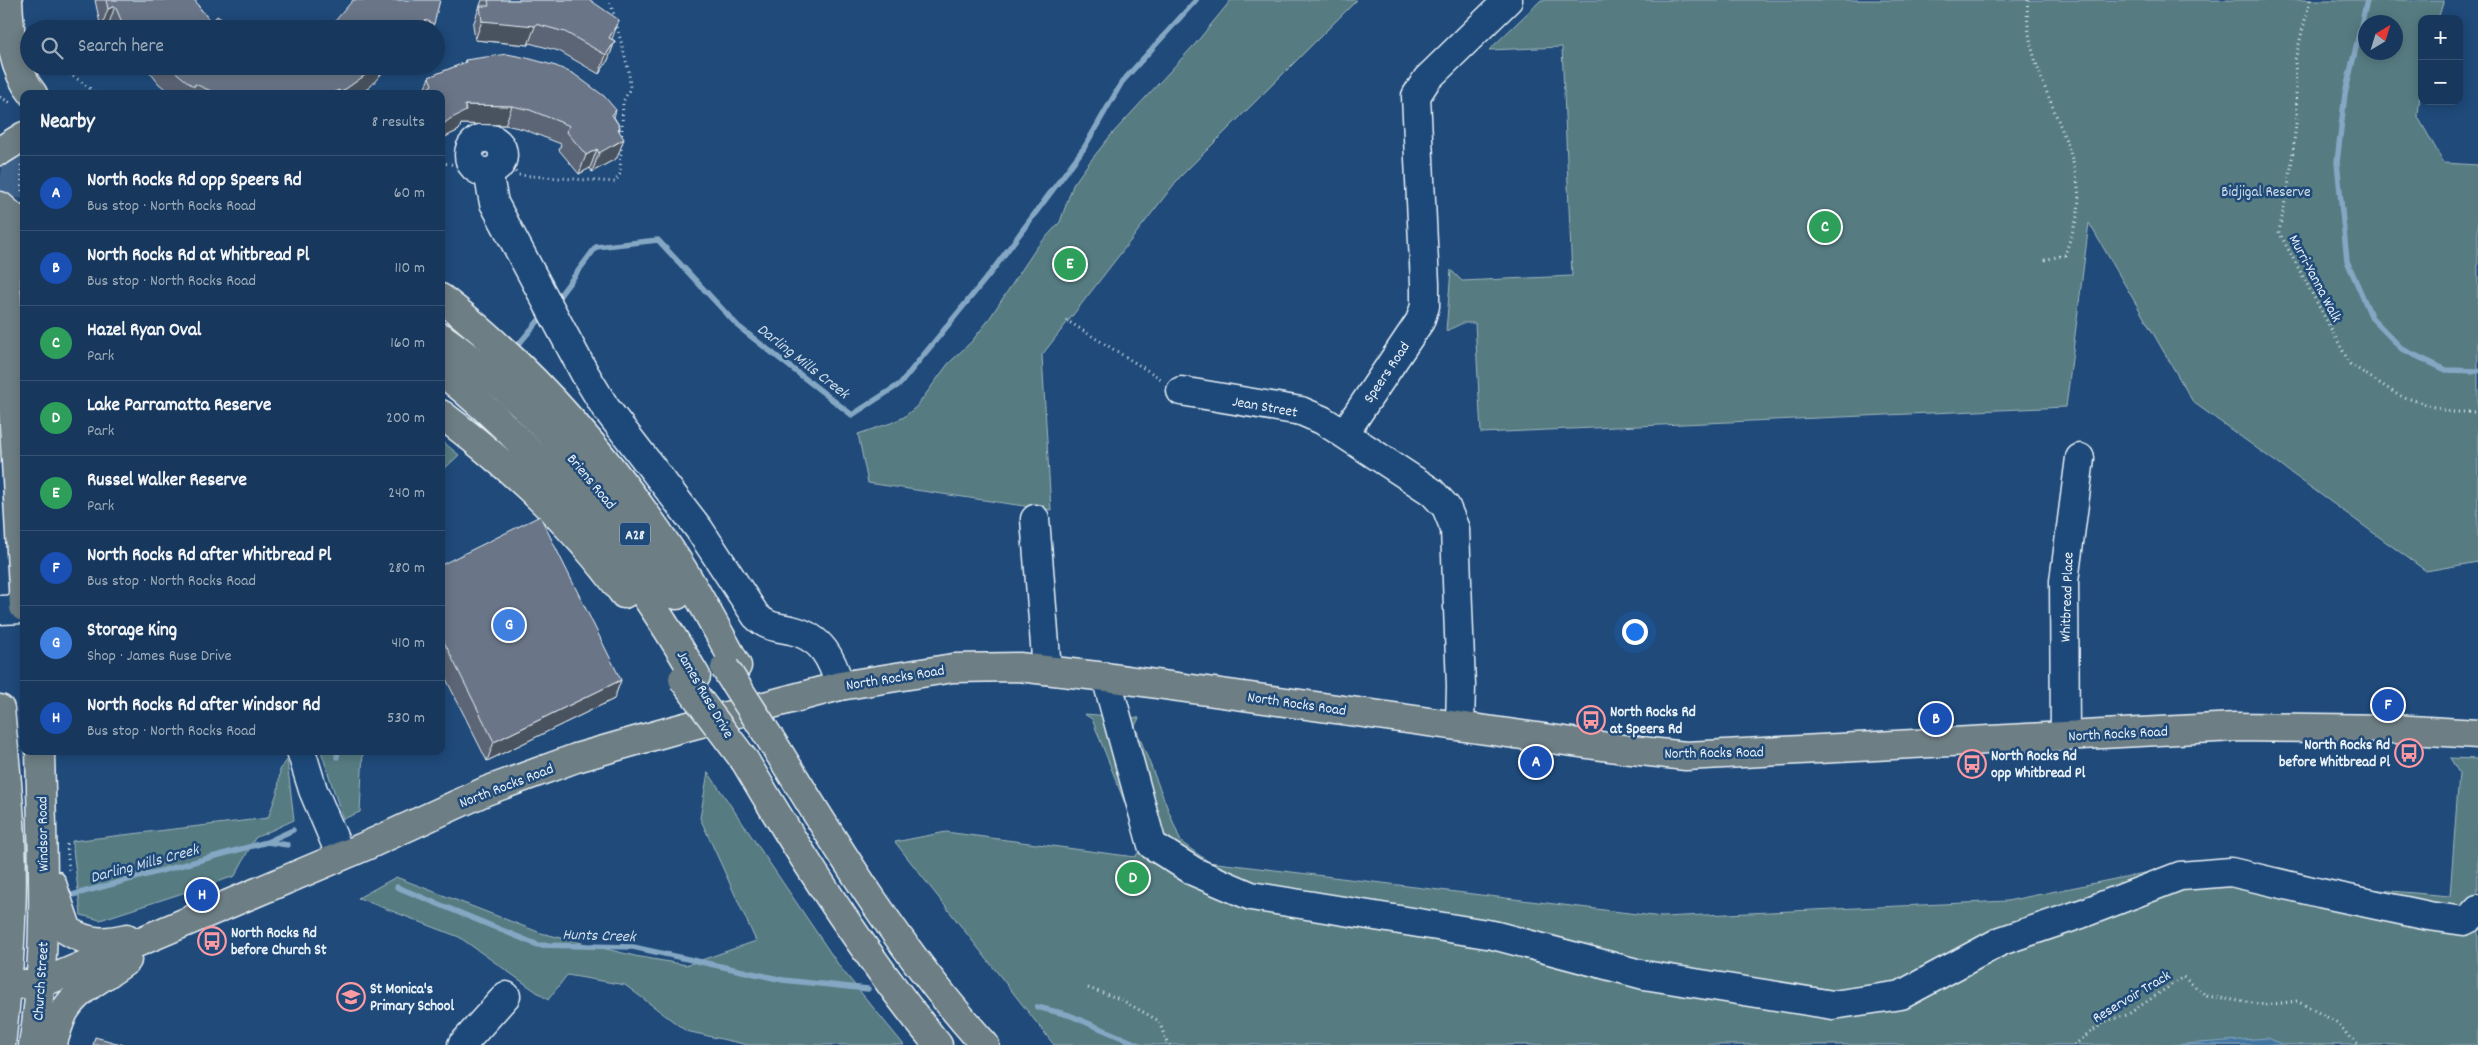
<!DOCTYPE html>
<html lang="en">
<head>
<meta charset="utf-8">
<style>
	body { margin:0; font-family:Dekko,sans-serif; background:#203f62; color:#f1f3f6 }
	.controls { position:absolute; right:15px; top:15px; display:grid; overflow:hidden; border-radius:10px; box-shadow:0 2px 12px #0003 }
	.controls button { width:45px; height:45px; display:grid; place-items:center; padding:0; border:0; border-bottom:1px solid #365272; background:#17385c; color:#f1f3f6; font:25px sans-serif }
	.compass { position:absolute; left:2358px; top:15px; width:45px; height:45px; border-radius:50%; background:#17385c; box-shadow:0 2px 12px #0003; rotate:38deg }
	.you { position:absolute; left:1634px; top:631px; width:18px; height:18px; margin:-12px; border:4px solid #fff; border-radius:50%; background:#1a73e8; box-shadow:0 0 0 8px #1a73e833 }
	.badge { display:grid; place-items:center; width:32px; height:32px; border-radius:50%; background:#bca0f2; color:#fff; font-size:16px; font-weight:700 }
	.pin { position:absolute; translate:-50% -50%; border:2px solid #fff; box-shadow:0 1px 5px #0006 }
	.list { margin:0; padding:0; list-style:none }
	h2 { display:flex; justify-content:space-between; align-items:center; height:65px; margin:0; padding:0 20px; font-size:21px }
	h2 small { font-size:16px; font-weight:400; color:#9eacbb }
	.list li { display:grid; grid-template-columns:32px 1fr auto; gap:15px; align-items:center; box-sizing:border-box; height:75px; padding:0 20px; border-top:1px solid #365272 }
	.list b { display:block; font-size:19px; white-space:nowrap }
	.list p { margin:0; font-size:16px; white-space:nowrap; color:#9eacbb }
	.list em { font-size:16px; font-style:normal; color:#9eacbb }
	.icon { flex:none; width:28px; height:28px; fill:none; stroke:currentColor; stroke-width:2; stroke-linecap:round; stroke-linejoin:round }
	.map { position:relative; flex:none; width:2478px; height:1045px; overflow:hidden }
	.search { position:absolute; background:#17385c; box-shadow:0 2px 12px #0003; left:20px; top:20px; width:425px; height:55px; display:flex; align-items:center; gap:12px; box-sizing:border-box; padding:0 18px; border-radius:28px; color:#9eacbb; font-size:19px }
	.panel { position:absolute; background:#17385c; box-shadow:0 2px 12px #0003; left:20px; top:90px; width:425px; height:665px; border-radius:10px }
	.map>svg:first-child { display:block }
	.green { fill:#577c82; stroke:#a0b6bd; fill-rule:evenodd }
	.water { fill:#42759f; stroke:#84a7c3 }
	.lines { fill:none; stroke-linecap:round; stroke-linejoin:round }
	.stream { stroke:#84a7c3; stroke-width:5.5 }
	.highway-tunnel { stroke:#3d638d; stroke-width:28; stroke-dasharray:28 14; stroke-linecap:butt }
	.minor-casing { stroke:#e8f1f8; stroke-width:31 }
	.major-casing { stroke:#e8f1f8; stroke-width:31 }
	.highway-casing { stroke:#e8f1f8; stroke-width:31 }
	.path { stroke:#e8f1f8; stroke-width:3; stroke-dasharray:1 4; stroke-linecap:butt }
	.minor { stroke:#1f4a7a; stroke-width:28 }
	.major { stroke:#6d7e84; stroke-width:28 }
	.highway { stroke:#6d7e84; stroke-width:28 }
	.highway-bridge-casing { stroke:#e8f1f8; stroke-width:31; stroke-linecap:butt }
	.highway-bridge { stroke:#6d7e84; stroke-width:28 }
	.wall { fill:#5b6575; stroke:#e8f1f8 }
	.shaded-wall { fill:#4a535f; stroke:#e8f1f8 }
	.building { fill:#6a7688; stroke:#e8f1f8 }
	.labels { text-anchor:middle; stroke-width:5; stroke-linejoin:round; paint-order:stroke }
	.shield { fill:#1f4a7a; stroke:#acbfd2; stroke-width:1 }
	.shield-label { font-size:14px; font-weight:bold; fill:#e8f1f8 }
	.park-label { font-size:15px; fill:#d2dfe6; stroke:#1f4a7a }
	.street-label { font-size:15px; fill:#e8f1f8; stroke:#1f4a7a }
	.poi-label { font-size:15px; font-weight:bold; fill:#e8f1f8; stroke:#1f4a7a; text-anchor:start }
	.water-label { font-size:16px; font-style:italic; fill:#cfdeeb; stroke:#1f4a7a }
</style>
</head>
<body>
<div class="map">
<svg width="2478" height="1045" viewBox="0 0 2478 1045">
	<rect width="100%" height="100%" fill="#1f4a7a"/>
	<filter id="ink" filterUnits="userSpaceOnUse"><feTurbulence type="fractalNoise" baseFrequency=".02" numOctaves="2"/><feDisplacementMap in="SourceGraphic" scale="10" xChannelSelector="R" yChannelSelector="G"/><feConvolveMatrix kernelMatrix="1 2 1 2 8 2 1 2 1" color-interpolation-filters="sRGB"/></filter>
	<g filter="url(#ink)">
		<path class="green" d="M1231 0H1357L1179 178 1042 355 1051 510 868 483 858 434 891 423 904 417 917 406 948 364 972 341 987 322 1037 247 1060 222 1073 185 1088 164 1111 135 1196 43Z
			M1541 0H2444L2438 19H2422V69L2418 117 2444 163 2478 165V562L2426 571 2193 402 2089 223 2066 407 1481 433 1475 323H1463L1446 331 1451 270 1462 281 1572 276 1562 47 1489 50ZM2366 22H2396V52H2366Z
			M441 440 459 455 441 472Z
			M1084 714 1139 718 1135 726 1181 842 1209 862 1662 917 2007 901 2198 862 2281 868 2367 889 2450 896 2459 773 2450 758 2478 759V1045H1054L895 842 946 832 1135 857 1142 847 1092 719Z
			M321 751H363L360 812 343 819Z
			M287 760 294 820 255 838 235 876 100 920 81 915 72 841 268 818 278 790 280 770Z
			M708 772 840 967 904 1045H748L686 1031 625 985 567 975 548 1000 459 937 358 898 396 877 541 933 635 956 687 965 756 941 700 818Z"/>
		<path class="water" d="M2268 1038 2283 1045H2172Z"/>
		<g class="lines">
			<path class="stream" d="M2367 0 2345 94 2337 162 2347 261 2372 318 2402 349 2446 370 2478 371
				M555 302 596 247 658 240 739 327 852 415 900 384 992 271 1084 148 1122 82 1196 0
				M513 351 544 314
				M337 757 338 751
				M267 842 288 845
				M397 887 538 945 633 947 783 980 868 989
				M65 897 267 842 293 830
				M1037 1007 1069 1015 1139 1045"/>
			<path class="highway-tunnel" d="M0 153 24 158
				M0 181 24 185"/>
			<defs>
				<path id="minor" d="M469 155a17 17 0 1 1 34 0a17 17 0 1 1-34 0Z
					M488 172 494 203 585 374 605 407 699 529 756 616C767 627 776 627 791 630 822 637 832 659 840 686
					M1181 391 1301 411 1322 420 1344 434
					M1035 519 1047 670
					M0 610 24 609
					M1106 677 1152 845 1195 872 1251 896 1493 935 1644 975 1833 1005 1901 995 2001 941 2081 914 2180 876 2231 872 2320 893 2429 916 2464 921 2470 918 2478 909
					M1460 726 1461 686 1455 529 1446 507 1432 492 1344 434 1420 321 1425 306V284L1416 96 1427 79 1508 0
					M2065 736 2064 581 2080 458
					M301 751 313 790 341 856
					M462 1045 506 996"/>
				<path id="major" d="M0 212 6 279 24 607
					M0 709C4 752 9 795 11 839 14 907 9 977 1 1045
					M52 884 68 931C89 944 105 943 127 938
					M7 985 42 983 368 845 486 791 576 758 674 730 840 686 953 668 1019 667 1106 677 1623 749 1686 756 2235 727 2394 729 2478 734
					M33 1045C49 948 42 849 40 751
					M52 1045C56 1034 59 1022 64 1012 78 987 106 977 127 960"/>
				<path id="highway" d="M8 0C10 34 11 67 33 94
					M0 151 24 136
					M0 206 14 218 24 222
					M6 279 11 256 24 242
					M441 298C532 368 610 459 673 554 696 589 716 628 737 666
					M441 337C536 404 613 498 677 595
					M441 371C547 455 628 560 696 676
					M441 414C510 466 573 524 624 594
					M778 751C841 854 904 956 985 1045
					M745 761C803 860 865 956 938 1045"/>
			</defs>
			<use href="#minor" class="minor-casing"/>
			<use href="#major" class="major-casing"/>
			<use href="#highway" class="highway-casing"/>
			<path class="path" d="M2028 0C2020 72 2086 145 2078 211 2076 225 2069 241 2065 255L2044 260
				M2310 0 2295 60 2297 116 2290 176 2279 232 2350 364 2398 395 2450 412H2478
				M56 66 79 80 97 94
				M0 97 11 103
				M441 163 458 165 467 169
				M21 165 22 194
				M512 168 518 175 615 182 620 174 623 102 630 88 629 72 610 0
				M1066 320 1163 380
				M67 844 69 870
				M1088 988 1120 999 1159 1021 1167 1043 1170 1045
				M2074 1045 2106 1021 2127 1015 2183 977 2207 996 2266 1005 2297 1001 2338 1023 2350 1038 2360 1045"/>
			<use href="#minor" class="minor"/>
			<use href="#major" class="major"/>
			<use href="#highway" class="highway"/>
			<defs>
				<path id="highway-bridge" d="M725 668 778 751
					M683 679 745 761"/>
			</defs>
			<use href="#highway-bridge" class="highway-bridge-casing"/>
			<use href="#highway-bridge" class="highway-bridge"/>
		</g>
		<path class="wall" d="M95 0H195L199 7 211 22 236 29H110L108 26 101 28Z
			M440 0 432 29H307L330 27Z
			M482 0H590L611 39 615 41 608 60 599 74 559 51 529 43 528 45 475 40 473 25Z
			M465 60 616 110 614 117 620 127 619 131 617 158 592 172 590 168 579 174 559 150 561 144 523 129 505 125 461 124 459 130 443 138 424 91 429 77 464 63Z
			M145 66H388L370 87 359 94H172L159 84Z
			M441 565 621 680 614 699 487 761 441 669Z"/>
		<path class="shaded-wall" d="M115 6 108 26 101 28 108 9Z
			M619 20 612 39 603 54 609 38Z
			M482 21 536 24 528 45 475 40Z
			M615 41 608 60 599 74 606 55Z
			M378 66H388L370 87 359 94H340V93Z
			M339 90 338 94H330Z
			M465 105 512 106 505 125 461 124 459 130 441 139V126Z
			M620 127 614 145 624 139 617 158 592 172 599 153 618 129Z
			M597 149 590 168 579 174 586 155Z
			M621 680 614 699 487 761 494 742Z"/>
		<path class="building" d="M106 0H195L199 7 211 22 217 16 236 29H125L115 6 108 9Z
			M353 0H440L434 24 426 20 421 29H307L324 21 330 27Z
			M488 0H590L619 20 609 38 615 41 606 55 565 32 536 24 535 26 482 21 480 6H489Z
			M507 54 527 58 556 66 574 74 604 96 616 110 612 115 620 127 618 129 624 139 599 153 597 149 586 155 566 131 570 126 530 110 512 106 465 105 466 111 450 119 441 126V94H420L432 85 429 77 466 62 465 60Z
			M168 66H378L340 93 339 90 330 94H218L195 84 194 87Z
			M540 516 621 680 494 742 441 636V565Z
			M95 1037 124 1045H93Z"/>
	</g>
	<defs>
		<symbol id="bus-ring" viewBox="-11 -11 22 22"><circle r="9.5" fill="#1f4a7a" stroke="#ff9aa2" stroke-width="1.5"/><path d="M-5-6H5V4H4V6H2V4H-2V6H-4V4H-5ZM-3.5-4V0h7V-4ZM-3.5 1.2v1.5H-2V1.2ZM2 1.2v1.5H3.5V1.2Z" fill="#ff9aa2"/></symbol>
		<symbol id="school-ring" viewBox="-11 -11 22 22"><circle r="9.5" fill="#1f4a7a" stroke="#ff9aa2" stroke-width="1.5"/><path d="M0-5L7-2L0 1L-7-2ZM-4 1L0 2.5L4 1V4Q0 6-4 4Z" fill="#ff9aa2"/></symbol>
	</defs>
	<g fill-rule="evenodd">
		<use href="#bus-ring" x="1575" y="704" width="32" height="32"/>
		<use href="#bus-ring" x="2393" y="737" width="32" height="32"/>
		<use href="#bus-ring" x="1956" y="748" width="32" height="32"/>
		<use href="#bus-ring" x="196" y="925" width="32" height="32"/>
		<use href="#school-ring" x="335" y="981" width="32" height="32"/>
	</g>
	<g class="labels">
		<rect class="shield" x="620" y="522.5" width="30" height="23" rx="4"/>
		<g class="shield-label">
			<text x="635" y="539">A28</text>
		</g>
		<g class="park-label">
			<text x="2266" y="196">Bidjigal Reserve</text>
		</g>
		<g class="street-label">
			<text transform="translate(2316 278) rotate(62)" y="5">Murri-Yanna Walk</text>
			<text transform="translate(1386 372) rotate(-56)" y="5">Speers Road</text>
			<text transform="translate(1265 406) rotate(10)" y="5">Jean Street</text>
			<text transform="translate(592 481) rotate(50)" y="5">Briens Road</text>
			<text transform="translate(2066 597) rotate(-88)" y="5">Whitbread Place</text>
			<text transform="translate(895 677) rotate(-9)" y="5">North Rocks Road</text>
			<text transform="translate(706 694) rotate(60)" y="5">James Ruse Drive</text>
			<text transform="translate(1297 703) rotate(8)" y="5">North Rocks Road</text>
			<text transform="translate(2118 733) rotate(-3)" y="5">North Rocks Road</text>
			<text transform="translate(1714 752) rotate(-1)" y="5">North Rocks Road</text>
			<text transform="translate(506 785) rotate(-21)" y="5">North Rocks Road</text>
			<text transform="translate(42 834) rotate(-91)" y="5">Windsor Road</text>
			<text transform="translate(40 981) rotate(-86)" y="5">Church Street</text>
			<text transform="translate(2131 996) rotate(-31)" y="5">Reservoir Track</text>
		</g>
		<g class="poi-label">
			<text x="1610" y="716">North Rocks Rd<tspan x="1610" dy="17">at Speers Rd</tspan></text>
			<text x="2390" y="749" text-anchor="end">North Rocks Rd<tspan x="2390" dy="17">before Whitbread Pl</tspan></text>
			<text x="1991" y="760">North Rocks Rd<tspan x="1991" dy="17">opp Whitbread Pl</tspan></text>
			<text x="231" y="937">North Rocks Rd<tspan x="231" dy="17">before Church St</tspan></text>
			<text x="370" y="993">St Monica's<tspan x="370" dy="17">Primary School</tspan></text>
		</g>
		<g class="water-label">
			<text transform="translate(804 360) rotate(38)" y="6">Darling Mills Creek</text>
			<text transform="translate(144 862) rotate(-15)" y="6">Darling Mills Creek</text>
			<text transform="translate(599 934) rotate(2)" y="6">Hunts Creek</text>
		</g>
	</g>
</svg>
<div class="controls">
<button>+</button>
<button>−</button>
</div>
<svg class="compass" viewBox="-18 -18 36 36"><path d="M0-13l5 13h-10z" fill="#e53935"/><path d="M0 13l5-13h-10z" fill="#9eacbb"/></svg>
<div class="you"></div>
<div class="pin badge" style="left:1536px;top:762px;background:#1a4fb4">A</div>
<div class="pin badge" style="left:1936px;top:719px;background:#1a4fb4">B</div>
<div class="pin badge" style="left:1825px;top:227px;background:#2e9e5b">C</div>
<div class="pin badge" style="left:1133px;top:878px;background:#2e9e5b">D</div>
<div class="pin badge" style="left:1070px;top:264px;background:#2e9e5b">E</div>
<div class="pin badge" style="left:2388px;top:705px;background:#1a4fb4">F</div>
<div class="pin badge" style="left:509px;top:625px;background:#3f7fe0">G</div>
<div class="pin badge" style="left:202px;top:895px;background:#1a4fb4">H</div>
<div class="search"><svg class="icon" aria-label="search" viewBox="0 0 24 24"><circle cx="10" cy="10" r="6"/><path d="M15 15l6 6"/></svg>Search here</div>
<section class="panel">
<h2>Nearby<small>8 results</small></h2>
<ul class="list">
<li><span class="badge" style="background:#1a4fb4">A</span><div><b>North Rocks Rd opp Speers Rd</b><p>Bus stop · North Rocks Road</p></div><em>60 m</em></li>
<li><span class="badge" style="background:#1a4fb4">B</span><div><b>North Rocks Rd at Whitbread Pl</b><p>Bus stop · North Rocks Road</p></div><em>110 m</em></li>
<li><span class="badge" style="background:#2e9e5b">C</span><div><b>Hazel Ryan Oval</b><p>Park</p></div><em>160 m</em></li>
<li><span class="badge" style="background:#2e9e5b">D</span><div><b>Lake Parramatta Reserve</b><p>Park</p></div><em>200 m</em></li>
<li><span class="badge" style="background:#2e9e5b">E</span><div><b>Russel Walker Reserve</b><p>Park</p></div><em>240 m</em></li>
<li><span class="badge" style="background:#1a4fb4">F</span><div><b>North Rocks Rd after Whitbread Pl</b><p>Bus stop · North Rocks Road</p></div><em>280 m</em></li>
<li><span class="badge" style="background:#3f7fe0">G</span><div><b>Storage King</b><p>Shop · James Ruse Drive</p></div><em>410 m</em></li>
<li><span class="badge" style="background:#1a4fb4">H</span><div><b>North Rocks Rd after Windsor Rd</b><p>Bus stop · North Rocks Road</p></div><em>530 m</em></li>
</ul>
</section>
</div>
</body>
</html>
